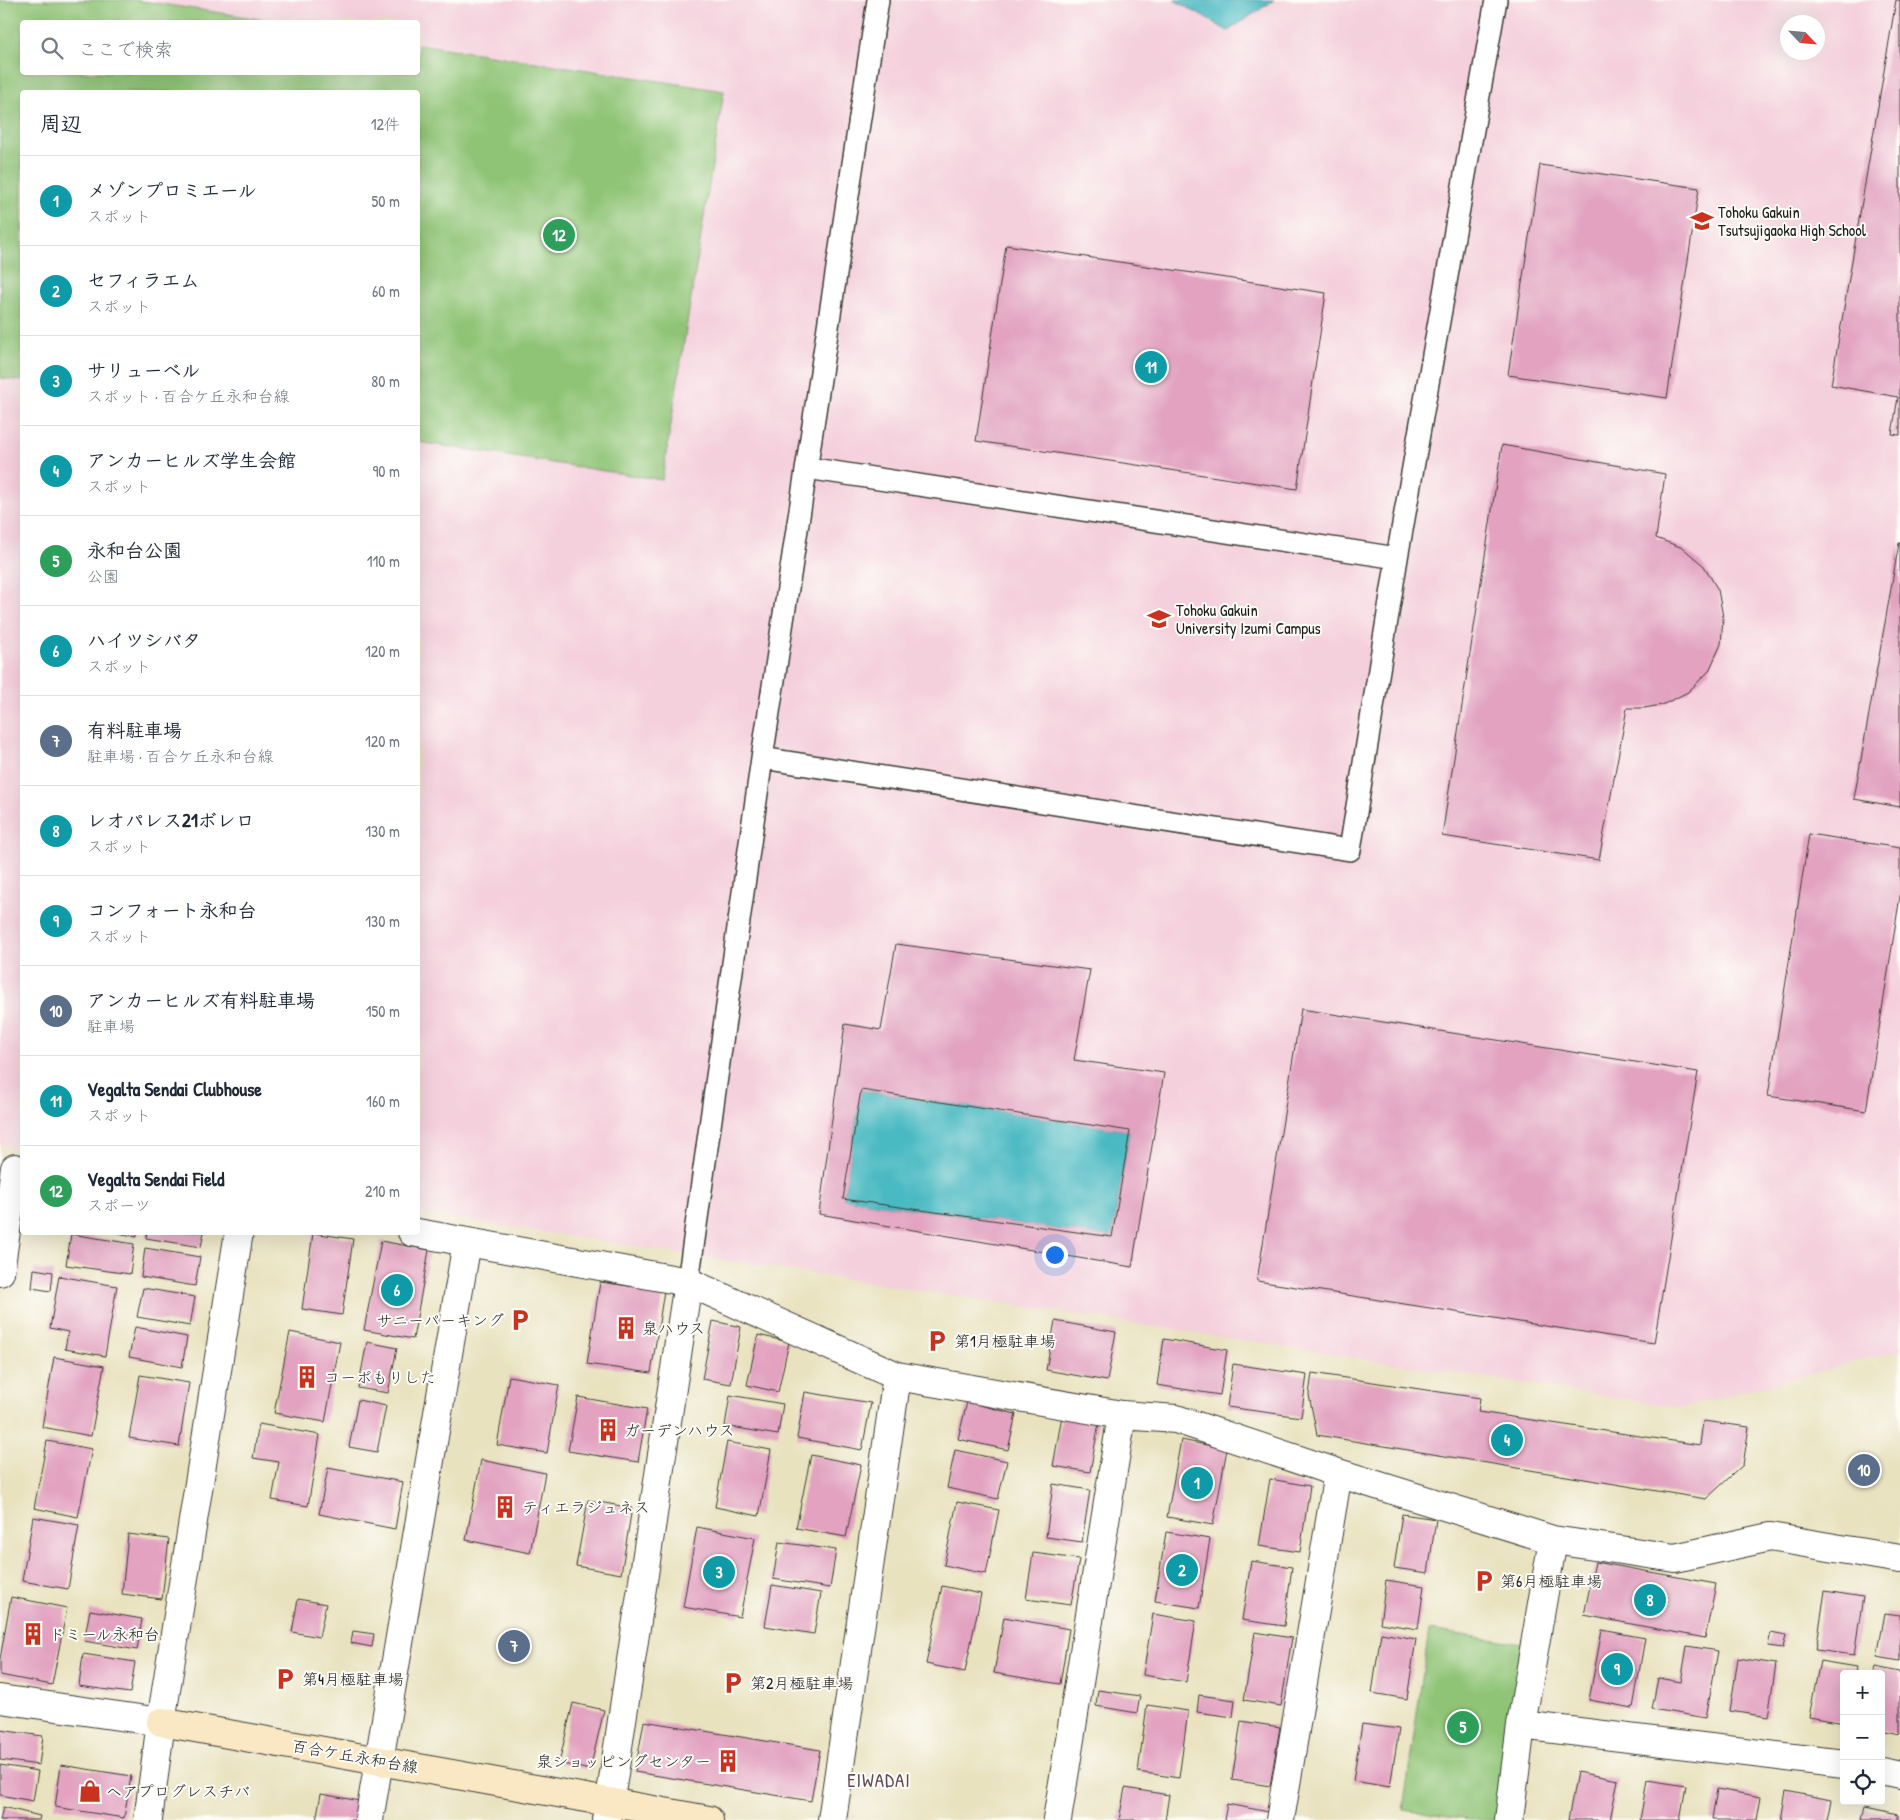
<!DOCTYPE html>
<html lang="ja">
<head>
<meta charset="utf-8">
<style>
	body { margin:0; font-family:"Patrick Hand","Klee One",sans-serif; background:#f6f6f7; color:#1f2937 }
	.controls { position:absolute; right:15px; bottom:15px; display:grid; overflow:hidden; border-radius:5px; box-shadow:0 5px 20px #0002 }
	.controls button { width:45px; height:45px; display:grid; place-items:center; padding:0; border:0; border-bottom:1px solid #e0e1e3; background:#fff; color:#1f2937; font:25px sans-serif }
	.compass { position:absolute; left:1780px; top:15px; width:45px; height:45px; border-radius:50%; background:#fff; box-shadow:0 5px 20px #0002; rotate:116deg }
	.you { position:absolute; left:1054px; top:1254px; width:18px; height:18px; margin:-12px; border:4px solid #fff; border-radius:50%; background:#1a73e8; box-shadow:0 0 0 8px #1a73e833 }
	.badge { display:grid; place-items:center; width:32px; height:32px; border-radius:50%; background:#c8321e; color:#fff; font-size:16px; font-weight:700 }
	.pin { position:absolute; translate:-50% -50%; border:2px solid #fff; box-shadow:0 1px 5px #0006 }
	.list { margin:0; padding:0; list-style:none }
	h2 { display:flex; justify-content:space-between; align-items:center; height:65px; margin:0; padding:0 20px; font-size:21px }
	h2 small { font-size:16px; font-weight:400; color:#747a83 }
	.list li { display:grid; grid-template-columns:32px 1fr auto; gap:15px; align-items:center; box-sizing:border-box; height:90px; padding:0 20px; border-top:1px solid #e0e1e3 }
	.list b { display:block; font-size:19px; white-space:nowrap }
	.list p { margin:0; font-size:16px; white-space:nowrap; color:#747a83 }
	.list em { font-size:16px; font-style:normal; color:#747a83 }
	.icon { flex:none; width:28px; height:28px; fill:none; stroke:currentColor; stroke-width:2; stroke-linecap:round; stroke-linejoin:round }
	.map { position:relative; flex:none; width:1900px; height:1820px; overflow:hidden }
	.search { position:absolute; background:#fff; box-shadow:0 5px 20px #0002; left:20px; top:20px; width:400px; height:55px; display:flex; align-items:center; gap:12px; box-sizing:border-box; padding:0 18px; border-radius:5px; color:#747a83; font-size:19px }
	.panel { position:absolute; background:#fff; box-shadow:0 5px 20px #0002; left:20px; top:90px; width:400px; height:1145px; border-radius:5px }
	.map>svg:first-child { display:block }
	.built { fill:#f4cfdc; fill-rule:evenodd }
	.green { fill:#8fc476; stroke:#567049 }
	.water { fill:#4ab9c2; stroke:#336a6f }
	.building { fill:#e2a2c0; fill-rule:evenodd }
	.lines { fill:none; stroke-linecap:round; stroke-linejoin:round }
	.lane-casing { stroke:#3b3a34; stroke-width:24 }
	.street-casing { stroke:#3b3a34; stroke-width:30 }
	.secondary-casing { stroke:#3b3a34; stroke-width:30 }
	.lane { stroke:#fff; stroke-width:21 }
	.street { stroke:#fff; stroke-width:28 }
	.secondary { stroke:#fae7c3; stroke-width:28 }
	.labels { text-anchor:middle; stroke-width:4; stroke-linejoin:round; paint-order:stroke }
	.poi-label { font-size:16px; fill:#1c1c1c; stroke:#fdfcf7; text-anchor:start }
	.street-label { font-size:16px; fill:#1c1c1c; stroke:#fdfcf7 }
	.quarter-label { font-size:19px; letter-spacing:1px; fill:#614b55; stroke:#fdfcf7 }
</style>
</head>
<body>
<div class="map">
<svg width="1900" height="1820" viewBox="0 0 1900 1820">
	<rect width="100%" height="100%" fill="#fdfcf7"/>
	<filter id="ink" filterUnits="userSpaceOnUse"><feTurbulence type="fractalNoise" baseFrequency=".02" numOctaves="2"/><feDisplacementMap in="SourceGraphic" scale="10" xChannelSelector="R" yChannelSelector="G"/><feConvolveMatrix kernelMatrix="1 2 1 2 8 2 1 2 1" color-interpolation-filters="sRGB"/></filter>
	<filter id="wash" filterUnits="userSpaceOnUse"><feTurbulence type="fractalNoise" baseFrequency=".0096" numOctaves="4" result="noise"/><feDisplacementMap in="SourceGraphic" scale="20" xChannelSelector="R" yChannelSelector="G"/><feGaussianBlur stdDeviation="1.12" result="paint"/><feColorMatrix in="noise" values="0 0 0 0 0 0 0 0 0 0 0 0 0 0 0 0 0 1.4 0 .05"/><feComposite in="paint" operator="in"/></filter>
	<g filter="url(#wash)">
		<rect width="100%" height="100%" fill="#e9e2bf"/>
		<path class="built" d="M0 0H1900V1350L1681 1408 418 1213V92H22V1148L0 1145ZM22 22H418V72H22ZM1788 22H1818V52H1788Z"/>
		<path class="green" d="M0 0H135L280 22H22V72H418V44L724 91 662 480 418 442V92H22V381L0 378Z
			M1429 1630 1522 1644 1497 1820H1469L1403 1810Z"/>
		<path class="water" d="M1174 0H1274L1228 31Z
			M861 1090 1130 1131 1112 1237 843 1199Z"/>
		<g id="blocks">
			<path class="building" d="M1896 0H1900V435L1892 434 1898 397 1831 385Z
				M1540 165 1699 188 1667 398 1508 375Z
				M1006 245 1326 293 1297 489 976 441Z
				M1502 445 1665 474 1656 538 1683 548 1704 566 1718 590 1723 617 1721 644 1709 671 1688 692 1662 705 1644 708H1627L1599 860 1442 836Z
				M1899 543H1900V807L1854 799Z
				M1809 834 1900 848V896L1866 1111 1768 1096Z
				M896 944 1090 970 1074 1060 1164 1073 1132 1267 819 1214 845 1024 881 1030ZM861 1090 1130 1131 1112 1237 843 1199Z
				M1301 1009 1698 1072 1654 1343 1257 1281Z
				M114 1232H137V1237Z
				M147 1232H204L201 1247 146 1238Z
				M313 1233 353 1239 342 1315 302 1309Z
				M71 1234 134 1244 130 1274 66 1265Z
				M381 1241 429 1250 413 1339 364 1330Z
				M145 1248 200 1257 195 1286 141 1277Z
				M34 1269 53 1272 51 1291 32 1288Z
				M59 1276 117 1286 105 1356 65 1349 68 1332 50 1328Z
				M600 1282 664 1291 651 1373 587 1364Z
				M143 1288 195 1297 190 1326 137 1317Z
				M713 1321 741 1327 731 1384 702 1379Z
				M1055 1321 1116 1332 1107 1381 1046 1370Z
				M135 1327 187 1337 182 1367 129 1357Z
				M290 1332 340 1342 325 1422 274 1413Z
				M758 1335 789 1342 778 1392 747 1385Z
				M1164 1339 1227 1350 1220 1395 1157 1385Z
				M367 1342 397 1348 388 1393 358 1388Z
				M54 1357 104 1366 91 1436 42 1427Z
				M1233 1364 1307 1375 1301 1417 1227 1407Z
				M1312 1373 1480 1398 1478 1412 1700 1445 1703 1421 1749 1427 1743 1465 1706 1499 1317 1435 1309 1395Z
				M140 1375 189 1383 179 1446 129 1438Z
				M509 1376 559 1385 547 1453 497 1445Z
				M805 1392 871 1403 862 1450 797 1438Z
				M730 1395 783 1404 778 1435 725 1426Z
				M578 1397 647 1409 638 1462 568 1451Z
				M358 1400 386 1406 377 1452 349 1447Z
				M967 1402 1016 1414 1008 1450 958 1439Z
				M1062 1416 1099 1423 1090 1472 1053 1466Z
				M259 1424 320 1435 308 1506 272 1500 279 1462 253 1458Z
				M1181 1440 1227 1449 1213 1525 1167 1517Z
				M47 1441 92 1449 78 1517 34 1508Z
				M727 1442 771 1450 759 1516 715 1507Z
				M955 1450 1007 1461 998 1499 947 1488Z
				M811 1455 861 1465 846 1537 796 1528Z
				M481 1460 545 1473 530 1553 466 1540Z
				M328 1468 403 1482 395 1529 319 1514Z
				M1270 1479 1310 1486 1300 1552 1259 1546Z
				M1053 1484 1090 1490 1082 1542 1046 1537Z
				M588 1500 632 1508 621 1574 576 1566Z
				M957 1502 999 1510 986 1574 944 1565Z
				M1402 1514 1436 1519 1428 1573 1394 1568Z
				M33 1517 79 1525 68 1589 22 1581Z
				M697 1527 755 1538 740 1617 683 1607Z
				M1166 1532 1210 1539 1199 1608 1155 1601Z
				M128 1534 169 1539 162 1599 122 1594Z
				M779 1542 836 1550 830 1588 773 1579Z
				M1033 1553 1079 1559 1071 1605 1026 1599Z
				M1251 1561 1292 1567 1284 1626 1242 1620Z
				M1595 1562 1716 1584 1705 1638 1584 1615Z
				M1386 1580 1424 1586 1418 1629 1380 1623Z
				M772 1585 821 1593 814 1634 765 1626Z
				M942 1586 981 1594 965 1672 926 1664Z
				M1825 1591 1863 1597 1854 1655 1816 1650Z
				M11 1597 67 1608 52 1685 0 1675V1659Z
				M298 1599 326 1604 319 1637 292 1632Z
				M90 1610 142 1619 137 1650 84 1641Z
				M1885 1613 1900 1615V1661L1877 1657Z
				M1153 1614 1196 1621 1186 1682 1143 1675Z
				M1004 1617 1069 1629 1060 1684 994 1673Z
				M1602 1630 1645 1638 1633 1708 1589 1700Z
				M353 1631 374 1634 372 1647 351 1643Z
				M1255 1632 1292 1638 1281 1706 1244 1700Z
				M1771 1632 1786 1635 1783 1648 1768 1646Z
				M1381 1633 1416 1639 1407 1699 1372 1693Z
				M1687 1646 1718 1651 1706 1718 1652 1709 1658 1678 1681 1682Z
				M83 1654 135 1662 130 1693 79 1686Z
				M1738 1658 1776 1664 1768 1717 1730 1711Z
				M1820 1661 1856 1667 1855 1674H1844V1723L1809 1717Z
				M1875 1667 1900 1672V1734L1881 1730V1674H1873Z
				M1098 1690 1140 1696 1137 1713 1096 1706Z
				M1199 1695 1235 1700 1233 1717 1197 1712Z
				M573 1703 604 1710 590 1770 559 1763Z
				M1147 1705 1188 1711 1179 1778 1138 1772Z
				M644 1721 820 1750 811 1801 635 1772Z
				M1241 1721 1280 1727 1270 1786 1232 1780Z
				M1362 1724 1399 1729 1390 1787 1353 1781Z
				M0 1730 43 1736 39 1765 0 1760Z
				M0 1765 38 1771 33 1801 0 1795Z
				M61 1765 131 1776 124 1818 55 1807Z
				M1577 1772 1618 1780 1610 1820H1568Z
				M1647 1780 1686 1786 1680 1820H1640Z
				M1125 1788 1169 1795 1165 1820H1119Z
				M1717 1789 1761 1797 1757 1820H1712Z
				M1786 1791 1831 1800 1827 1820H1781Z
				M321 1794 360 1801 356 1820H316Z
				M1227 1804 1269 1812 1267 1820H1224Z
				M3 1807 40 1816 39 1820H0Z
				M1864 1808 1900 1815V1820H1861Z"/>
		</g>
	</g>
	<g filter="url(#ink)">
		<use href="#blocks" fill-opacity="0" stroke="#3b3a34" stroke-width="1"/>
		<g class="lines">
			<defs>
				<path id="lane" d="M807 468 1397 558 1496 0
					M762 758 1350 850 1397 558
					M688 1282 762 758 878 0"/>
				<path id="street" d="M412 1232 688 1282 897 1376 1122 1415 1176 1419 1338 1473 1553 1540 1675 1558 1770 1537 1900 1559
					M0 1272 15 1168
					M0 1699 161 1722
					M1521 1725 1844 1764
					M1881 1771 1900 1775
					M148 1820 161 1722 239 1232
					M369 1820 467 1242
					M607 1820 688 1282
					M832 1820 897 1376
					M1057 1820 1122 1415
					M1280 1820 1338 1473
					M1509 1820 1521 1725 1553 1540"/>
				<path id="secondary" d="M161 1722 709 1820"/>
			</defs>
			<use href="#lane" class="lane-casing"/>
			<use href="#street" class="street-casing"/>
			<use href="#secondary" class="secondary-casing"/>
			<use href="#lane" class="lane"/>
			<use href="#street" class="street"/>
			<use href="#secondary" class="secondary"/>
		</g>
	</g>
	<defs>
		<symbol id="school-bare" viewBox="-9 -9 18 18"><path d="M0-5L7-2L0 1L-7-2ZM-4 1L0 2.5L4 1V4Q0 6-4 4Z" fill="#c8321e" stroke="#fdfcf7" stroke-width="2.5" paint-order="stroke"/></symbol>
		<symbol id="university-bare" viewBox="-9 -9 18 18"><path d="M0-5L7-2L0 1L-7-2ZM-4 1L0 2.5L4 1V4Q0 6-4 4Z" fill="#c8321e" stroke="#fdfcf7" stroke-width="2.5" paint-order="stroke"/></symbol>
		<symbol id="parking-bare" viewBox="-9 -9 18 18"><path d="M-3.5-5.5H1a3.5 3.5 0 0 1 0 7H-1V5.5H-3.5ZM-1-3.4V-.6H.8a1.4 1.4 0 0 0 0-2.8Z" fill="#c8321e" stroke="#fdfcf7" stroke-width="2.5" paint-order="stroke"/></symbol>
		<symbol id="building-bare" viewBox="-9 -9 18 18"><path d="M-4-6H4V6H1V3H-1V6H-4ZM-2.5-4.3h1.7v1.8h-1.7ZM.8-4.3h1.7v1.8H.8ZM-2.5-1h1.7V.8h-1.7ZM.8-1h1.7V.8H.8Z" fill="#c8321e" stroke="#fdfcf7" stroke-width="2.5" paint-order="stroke"/></symbol>
		<symbol id="shop-bare" viewBox="-9 -9 18 18"><path d="M-5-2.5h2.3a2.7 3.5 0 0 1 5.4 0H5L5.5 6h-11ZM-1.5-2.5h3a1.5 2.3 0 0 0-3 0Z" fill="#c8321e" stroke="#fdfcf7" stroke-width="2.5" paint-order="stroke"/></symbol>
	</defs>
	<g fill-rule="evenodd">
		<use href="#school-bare" x="1686" y="205" width="32" height="32"/>
		<use href="#university-bare" x="1143" y="603" width="32" height="32"/>
		<use href="#parking-bare" x="504" y="1304" width="32" height="32"/>
		<use href="#building-bare" x="610" y="1312" width="32" height="32"/>
		<use href="#parking-bare" x="921" y="1325" width="32" height="32"/>
		<use href="#building-bare" x="291" y="1361" width="32" height="32"/>
		<use href="#building-bare" x="592" y="1414" width="32" height="32"/>
		<use href="#building-bare" x="489" y="1491" width="32" height="32"/>
		<use href="#parking-bare" x="1468" y="1565" width="32" height="32"/>
		<use href="#building-bare" x="17" y="1618" width="32" height="32"/>
		<use href="#parking-bare" x="269" y="1663" width="32" height="32"/>
		<use href="#parking-bare" x="717" y="1667" width="32" height="32"/>
		<use href="#building-bare" x="712" y="1745" width="32" height="32"/>
		<use href="#shop-bare" x="74" y="1775" width="32" height="32"/>
	</g>
	<g class="labels">
		<g class="poi-label">
			<text x="1718" y="218">Tohoku Gakuin<tspan x="1718" dy="18">Tsutsujigaoka High School</tspan></text>
			<text x="1176" y="616">Tohoku Gakuin<tspan x="1176" dy="18">University Izumi Campus</tspan></text>
			<text x="504" y="1326" text-anchor="end">サニーパーキング</text>
			<text x="642" y="1334">泉ハウス</text>
			<text x="954" y="1347">第1月極駐車場</text>
			<text x="324" y="1383">コーポもりした</text>
			<text x="624" y="1436">ガーデンハウス</text>
			<text x="522" y="1513">ティエラジュネス</text>
			<text x="1500" y="1587">第6月極駐車場</text>
			<text x="49" y="1640">ドミール永和台</text>
			<text x="302" y="1685">第4月極駐車場</text>
			<text x="750" y="1689">第2月極駐車場</text>
			<text x="711" y="1767" text-anchor="end">泉ショッピングセンター</text>
			<text x="106" y="1797">ヘアプログレスチバ</text>
		</g>
		<g class="street-label">
			<text transform="translate(355 1756) rotate(10)" y="6">百合ケ丘永和台線</text>
		</g>
		<g class="quarter-label">
			<text x="879" y="1787">EIWADAI</text>
		</g>
	</g>
</svg>
<div class="controls">
<button>+</button>
<button>−</button>
<button><svg class="icon" aria-label="locate" viewBox="0 0 24 24"><circle cx="12" cy="12" r="6"/><path d="M12 2v4M12 18v4M2 12h4M18 12h4"/></svg></button>
</div>
<svg class="compass" viewBox="-18 -18 36 36"><path d="M0-13l5 13h-10z" fill="#e53935"/><path d="M0 13l5-13h-10z" fill="#747a83"/></svg>
<div class="you"></div>
<div class="pin badge" style="left:1197px;top:1483px;background:#0f9aa8">1</div>
<div class="pin badge" style="left:1182px;top:1570px;background:#0f9aa8">2</div>
<div class="pin badge" style="left:719px;top:1572px;background:#0f9aa8">3</div>
<div class="pin badge" style="left:1507px;top:1440px;background:#0f9aa8">4</div>
<div class="pin badge" style="left:1463px;top:1727px;background:#2e9e5b">5</div>
<div class="pin badge" style="left:397px;top:1290px;background:#0f9aa8">6</div>
<div class="pin badge" style="left:514px;top:1646px;background:#5c6f8a">7</div>
<div class="pin badge" style="left:1650px;top:1600px;background:#0f9aa8">8</div>
<div class="pin badge" style="left:1617px;top:1669px;background:#0f9aa8">9</div>
<div class="pin badge" style="left:1864px;top:1470px;background:#5c6f8a">10</div>
<div class="pin badge" style="left:1151px;top:367px;background:#0f9aa8">11</div>
<div class="pin badge" style="left:559px;top:235px;background:#2e9e5b">12</div>
<div class="search"><svg class="icon" aria-label="search" viewBox="0 0 24 24"><circle cx="10" cy="10" r="6"/><path d="M15 15l6 6"/></svg>ここで検索</div>
<section class="panel">
<h2>周辺<small>12件</small></h2>
<ul class="list">
<li><span class="badge" style="background:#0f9aa8">1</span><div><b>メゾンプロミエール</b><p>スポット</p></div><em>50 m</em></li>
<li><span class="badge" style="background:#0f9aa8">2</span><div><b>セフィラエム</b><p>スポット</p></div><em>60 m</em></li>
<li><span class="badge" style="background:#0f9aa8">3</span><div><b>サリューベル</b><p>スポット · 百合ケ丘永和台線</p></div><em>80 m</em></li>
<li><span class="badge" style="background:#0f9aa8">4</span><div><b>アンカーヒルズ学生会館</b><p>スポット</p></div><em>90 m</em></li>
<li><span class="badge" style="background:#2e9e5b">5</span><div><b>永和台公園</b><p>公園</p></div><em>110 m</em></li>
<li><span class="badge" style="background:#0f9aa8">6</span><div><b>ハイツシバタ</b><p>スポット</p></div><em>120 m</em></li>
<li><span class="badge" style="background:#5c6f8a">7</span><div><b>有料駐車場</b><p>駐車場 · 百合ケ丘永和台線</p></div><em>120 m</em></li>
<li><span class="badge" style="background:#0f9aa8">8</span><div><b>レオパレス21ボレロ</b><p>スポット</p></div><em>130 m</em></li>
<li><span class="badge" style="background:#0f9aa8">9</span><div><b>コンフォート永和台</b><p>スポット</p></div><em>130 m</em></li>
<li><span class="badge" style="background:#5c6f8a">10</span><div><b>アンカーヒルズ有料駐車場</b><p>駐車場</p></div><em>150 m</em></li>
<li><span class="badge" style="background:#0f9aa8">11</span><div><b>Vegalta Sendai Clubhouse</b><p>スポット</p></div><em>160 m</em></li>
<li><span class="badge" style="background:#2e9e5b">12</span><div><b>Vegalta Sendai Field</b><p>スポーツ</p></div><em>210 m</em></li>
</ul>
</section>
</div>
</body>
</html>
